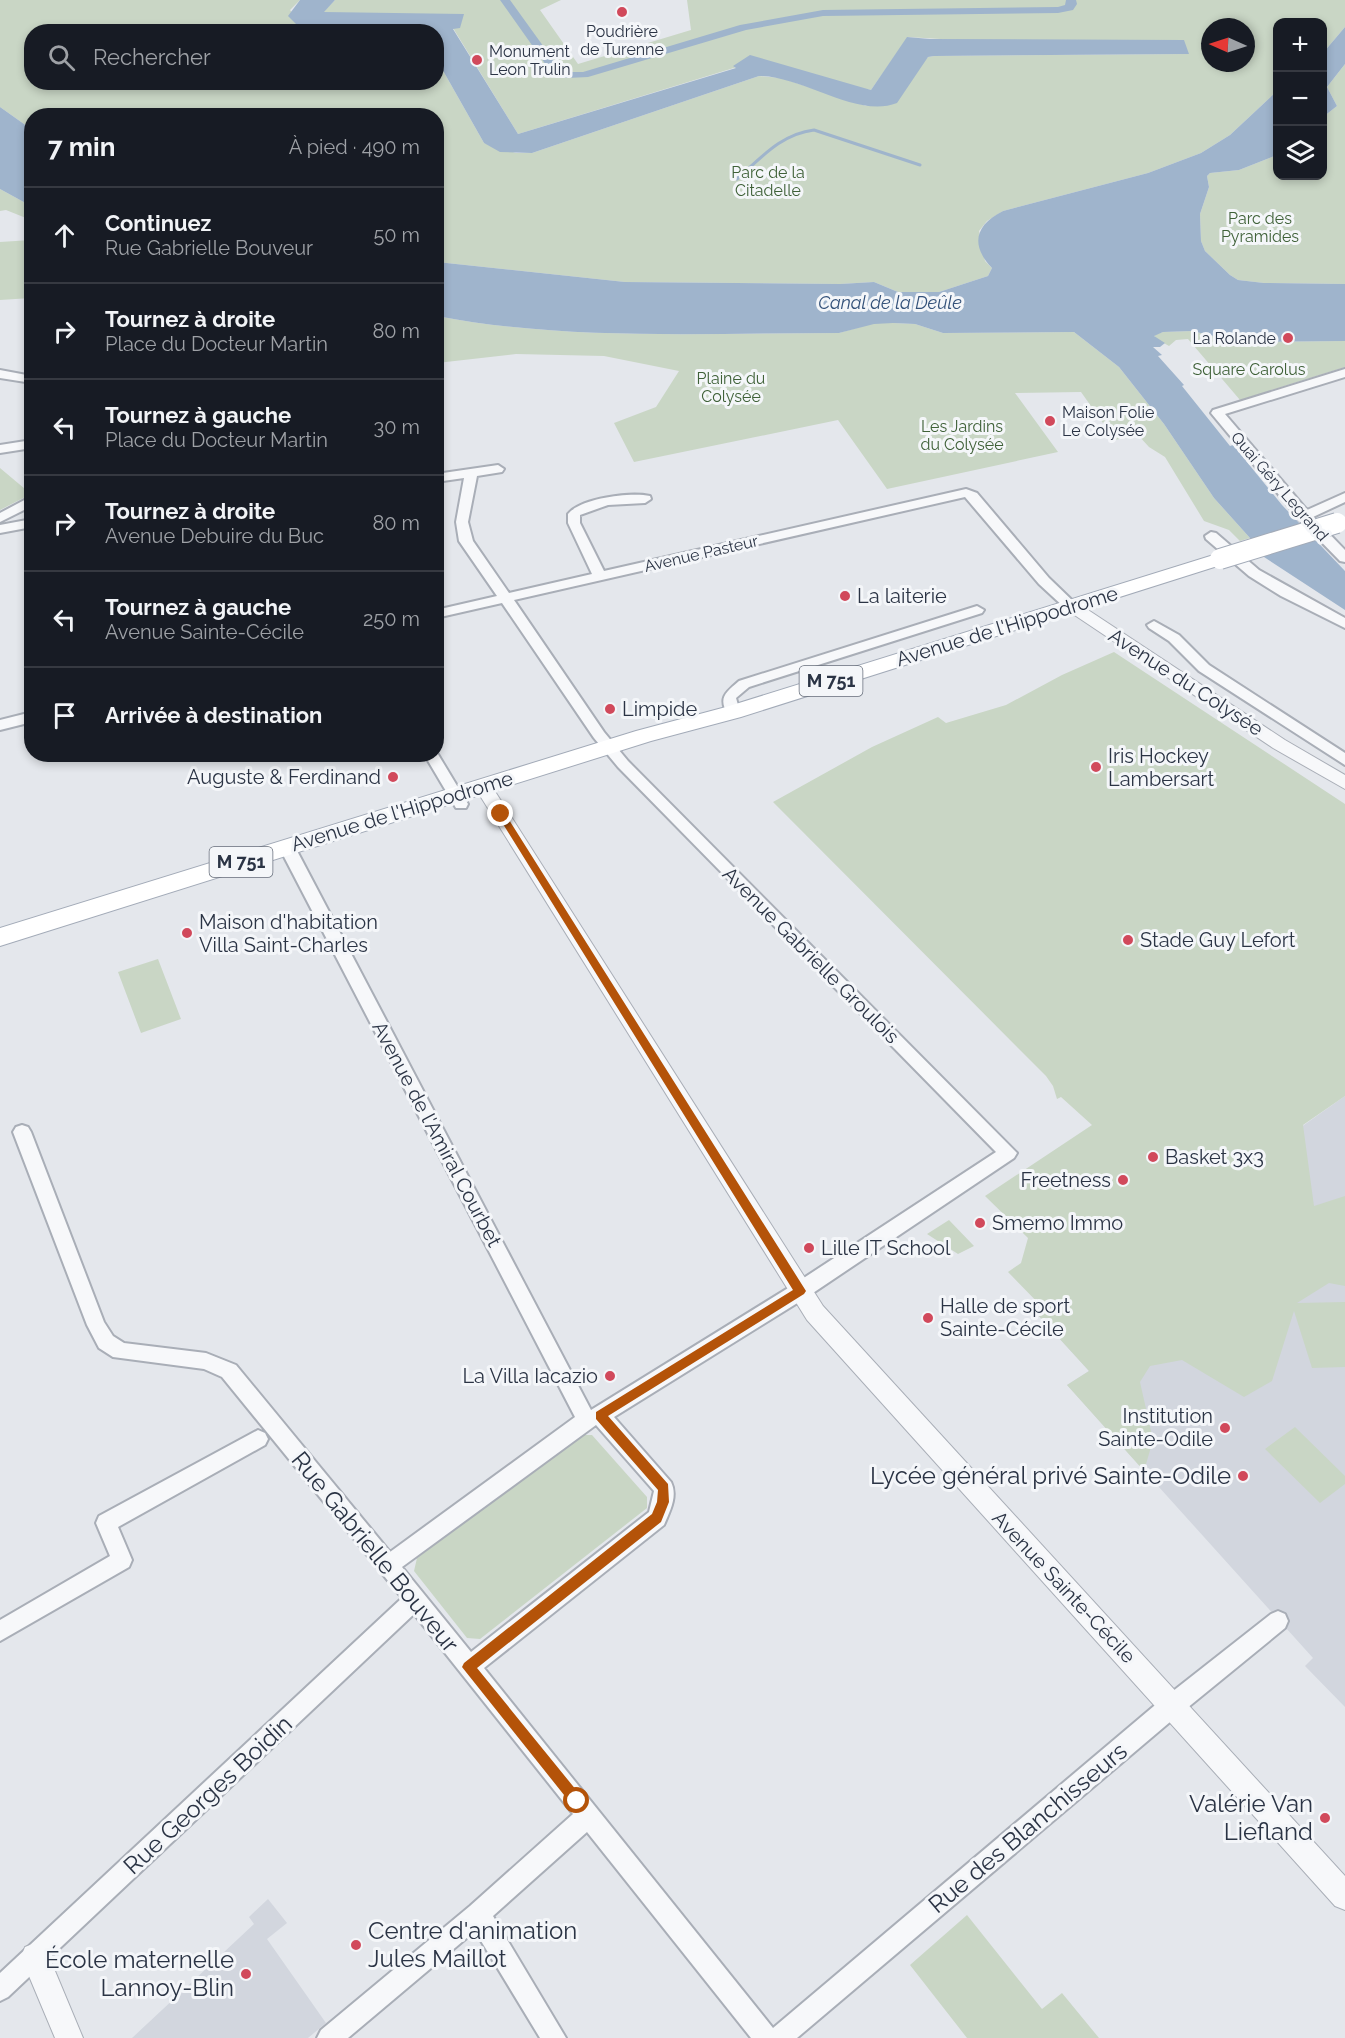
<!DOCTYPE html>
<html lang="fr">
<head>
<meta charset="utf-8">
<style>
	body { margin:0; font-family:Raleway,sans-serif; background:#242831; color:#f1f3f6 }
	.controls { position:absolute; right:18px; top:18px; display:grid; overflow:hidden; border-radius:12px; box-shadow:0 3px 9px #0003 }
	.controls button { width:54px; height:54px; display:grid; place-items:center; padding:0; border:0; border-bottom:2px solid #363941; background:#171b24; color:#f1f3f6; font:30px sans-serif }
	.compass { position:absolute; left:1201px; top:18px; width:54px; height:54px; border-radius:50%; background:#171b24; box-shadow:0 3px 9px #0003; rotate:273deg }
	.stop { position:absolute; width:18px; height:18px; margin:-14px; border:4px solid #b45309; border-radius:50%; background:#fff }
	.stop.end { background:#b45309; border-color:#fff; box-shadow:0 2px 6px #0008 }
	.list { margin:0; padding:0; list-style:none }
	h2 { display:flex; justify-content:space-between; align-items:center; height:78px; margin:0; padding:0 24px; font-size:26px }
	h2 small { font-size:20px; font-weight:400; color:#9ea1a6 }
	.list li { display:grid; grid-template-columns:39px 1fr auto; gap:18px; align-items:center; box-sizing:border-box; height:96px; padding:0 24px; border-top:2px solid #363941 }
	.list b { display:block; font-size:22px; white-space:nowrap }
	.list p { margin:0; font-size:20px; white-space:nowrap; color:#9ea1a6 }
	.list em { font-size:20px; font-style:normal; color:#9ea1a6 }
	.icon { flex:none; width:33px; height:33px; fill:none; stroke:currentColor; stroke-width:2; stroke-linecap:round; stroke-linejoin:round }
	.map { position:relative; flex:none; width:1345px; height:2038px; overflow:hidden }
	.search { position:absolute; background:#171b24; box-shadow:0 3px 9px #0003; left:24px; top:24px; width:420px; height:66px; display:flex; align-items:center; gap:15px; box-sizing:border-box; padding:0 21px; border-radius:24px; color:#9ea1a6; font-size:22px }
	.panel { position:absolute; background:#171b24; box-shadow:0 3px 9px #0003; left:24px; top:108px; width:420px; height:654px; border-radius:24px }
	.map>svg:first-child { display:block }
	.built { fill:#d2d6de }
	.green { fill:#c9d6c5; fill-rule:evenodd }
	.water { fill:#9fb4cc }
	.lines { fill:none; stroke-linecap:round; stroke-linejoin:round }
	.stream { stroke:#9fb4cc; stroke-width:3 }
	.canal { fill:#9fb4cc; fill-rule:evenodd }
	.minor-casing { stroke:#a9aeb7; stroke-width:4 }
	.tertiary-casing { stroke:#a9aeb7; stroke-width:2 }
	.primary-casing { stroke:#a3abb8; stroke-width:2 }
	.minor { fill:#f7f8fa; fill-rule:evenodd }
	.tertiary { fill:#f7f8fa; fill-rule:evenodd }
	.primary { fill:#fff; fill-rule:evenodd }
	.primary-bridge-casing { stroke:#a3abb8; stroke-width:22; stroke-linecap:butt }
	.primary-bridge { stroke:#fff; stroke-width:20 }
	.route { fill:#b45309 }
	.poi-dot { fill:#d1495b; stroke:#f4f6f9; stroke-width:2 }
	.labels { text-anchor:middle; stroke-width:6; stroke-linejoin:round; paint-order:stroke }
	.far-poi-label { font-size:16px; fill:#2b3445; stroke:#f4f6f9; text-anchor:start }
	.far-park-label { font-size:16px; fill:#3f6138; stroke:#f4f6f9 }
	.far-street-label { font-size:16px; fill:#2b3445; stroke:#f4f6f9 }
	.far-water-label { font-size:18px; font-style:italic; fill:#34527a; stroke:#f4f6f9 }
	.shield { fill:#f4f6f9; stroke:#676e7b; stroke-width:1.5 }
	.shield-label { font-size:18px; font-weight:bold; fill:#2b3445 }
	.poi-label { font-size:20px; fill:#2b3445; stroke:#f4f6f9; text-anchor:start }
	.street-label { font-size:20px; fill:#2b3445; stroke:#f4f6f9 }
	.near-poi-label { font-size:24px; fill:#2b3445; stroke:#f4f6f9; text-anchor:end }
	.near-street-label { font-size:24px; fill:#2b3445; stroke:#f4f6f9 }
</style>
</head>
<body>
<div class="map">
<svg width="1345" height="2038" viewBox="0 0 1345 2038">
	<rect width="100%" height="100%" fill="#e4e7ec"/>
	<path class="built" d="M1345 1096V1707L1305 1666 1313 1658 1067 1385 1089 1371 1037 1314Z
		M268 1899 287 1923 267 1939 326 2023 308 2038H132L254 1924 249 1917Z"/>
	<path class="green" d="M0 0H300L290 10 305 26 417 27 420 31 32 32V82H436L437 60 484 143 516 153H532L759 76 781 78 866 106 928 57 934 56 1189 54 908 37 871 90 734 66 737 67 518 134 453 28 323 12 335 0H561L540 10 578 64 691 30 687 0H1345V27L1323 53 1322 22H1278L1277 91 1230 135 1201 153 1148 173 1003 211 987 221 979 231 985 261 992 268 988 276 939 292H898L874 282 840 284 625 282 437 262 436 116H32L31 129 0 107ZM1210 27H1246V63H1210Z
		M1345 64V284L1264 283 1238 280 1230 275 1205 251 1201 241 1200 214 1209 187 1207 176 1210 173 1239 170 1277 155 1278 176H1322L1323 117 1337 106 1327 87Z
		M0 189 31 206V220L6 210 0 211Z
		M31 240V298L0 300V242Z
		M437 316C566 341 708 333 839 333L874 323H893L915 324 943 333 1074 332 1119 367 1164 424 1214 498 1250 538 1240 541 1229 530 1204 521 1165 457 1149 447 1138 435 1115 440 1081 392 1015 393 1058 452 887 489 838 420 634 462 614 423 656 407 679 371 604 356 516 354 437 363Z
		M1192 331 1239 342 1345 341V367L1240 400 1188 339 1176 340 1169 346 1155 338 1154 335 1163 332Z
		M0 468 31 494 0 510Z
		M1114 652 1345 804V1096L1303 1125 1314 1206 1345 1196V1286L1329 1283 1297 1303 1345 1302V1367L1312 1368 1294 1311 1272 1381 1244 1397 1182 1360 1150 1366 1140 1382 1153 1440 1144 1471 1067 1385 1089 1371 1037 1314 1044 1309 1008 1272 1021 1263 1028 1238 985 1196 1092 1125 1061 1097 1057 1099 1053 1086 1046 1076 773 802 872 747 938 717 946 723 1006 705 1062 675Z
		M158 959 181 1019 141 1033 118 972Z
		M949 1220 974 1246 958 1254 927 1234Z
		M1295 1427 1345 1476V1484L1320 1503 1265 1449Z
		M580 1435H592L647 1497V1508L480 1639 467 1638 414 1571 417 1558Z
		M967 1915 1042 2009 1062 1993 1099 2038H967L910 1965Z"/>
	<path class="water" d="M300 0H335L324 12 464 14 460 28 453 29 518 134 736 68 733 66 750 55 871 90 907 37 930 39 1184 40 1189 54 934 56 928 57 897 103C857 119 803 76 759 76L532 153 500 152 484 143 437 60 436 32 420 31 416 27 305 26 296 24 288 16Z
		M1345 27V64L1327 87 1337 106 1323 117V53Z
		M1277 91V155L1239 170 1210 173 1207 176 1209 187 1200 214 1201 241 1205 251 1230 275 1238 280 1264 283 1345 284V341L1239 342 1192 331 1163 332 1154 336 1165 343 1160 347H1153L1162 355 1158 356 1184 385 1182 386 1230 446 1233 445 1282 505 1345 571V610L1264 557 1250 538 1214 498 1164 424 1119 367 1074 332 943 333 915 324 893 323 874 324 839 333C708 333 566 341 437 316V262L625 282 840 284 874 282 898 292H939L988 276 992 268C970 245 975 225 1003 211L1148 173 1201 153 1230 135Z
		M0 107 31 129V206L0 189Z"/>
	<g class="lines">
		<path class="stream" d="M737 179C761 158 781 134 814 130L920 165"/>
		<path class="canal" d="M500 0H510L559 68 569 72H583L740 25 823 10 1058 7 1065 5 1066 0H1076L1077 4 1073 10 1058 13 823 16 746 30 588 77 567 78 551 72Z"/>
		<defs>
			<path id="minor" d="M1345 369V377L1225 414 1307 510 1345 493V502L1313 517 1345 550V562L1340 561 1299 519 1211 413 1213 410Z
				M0 370 32 376V383L0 378Z
				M32 440V448L0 453V445Z
				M498 465 504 469 502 472 477 476 468 522 473 541 509 593 592 574 568 523V514C581 498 630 492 650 496L651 499 645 503 608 505 580 515V523L604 571 966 489 977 493 1049 578 1077 605 1070 609 1065 608 1039 584 965 497 514 600 604 732 628 761 1017 1153 1014 1158 807 1297 614 1417 671 1482C678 1496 670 1511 664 1525L484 1668 773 2028 1154 1706 1271 1614 1278 1611 1285 1614 1288 1621 1285 1628 1170 1722 797 2038H751L587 1832 493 1916 566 2038H540L475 1931 348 2038H317L321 2030 470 1906 573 1814 414 1614 8 1997 0 2001V1973L402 1598 222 1377 204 1369 113 1357 99 1348 87 1325 13 1132 16 1127 22 1125 28 1127 31 1132 104 1322 113 1336 124 1343 206 1353 236 1365 390 1552 575 1417 279 847 282 843H292L295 847 591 1410 793 1285 996 1152 618 767 594 738 502 603 436 618V610L497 596 459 541 456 522 464 478 436 482V474ZM596 1425 654 1491 649 1512 471 1652 402 1567Z
				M32 496V506L0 522V513Z
				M32 519V527L0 533V525Z
				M1211 532 1216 533 1259 570 1345 618V628L1281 596 1249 576 1206 539 1205 536Z
				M977 606 984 610 982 613 749 687 736 698 740 712 738 715H728C718 698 725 693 739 681Z
				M1154 621 1179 635 1209 665 1345 753V765L1199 671 1169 641 1149 628 1147 625Z
				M32 712V722L0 730V720Z
				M436 751 468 804 466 808H456L424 754H436Z
				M258 1430 265 1433 268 1439 265 1445 118 1527 132 1560 129 1567 0 1641V1620L110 1556 96 1523 99 1516Z"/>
			<path id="tertiary" d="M1070 600 1076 602 1285 740 1345 775V789L1273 748 1064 608 1062 605 1064 602Z
				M483 780 489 782 823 1306 1345 1876V1910L1335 1906 807 1320 474 786 477 782Z
				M35 1943 45 1947 83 2038H55L21 1957 25 1947Z"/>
			<path id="primary" d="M1220 553 1227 555 1230 559 1227 563 741 717 651 741 0 946V928L636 731 726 707Z"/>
		</defs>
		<use href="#minor" class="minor-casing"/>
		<use href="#tertiary" class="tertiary-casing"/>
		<use href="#primary" class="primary-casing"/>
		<use href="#minor" class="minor"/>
		<use href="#tertiary" class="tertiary"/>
		<use href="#primary" class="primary"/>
		<defs>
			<path id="primary-bridge" d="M1220 559 1337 523"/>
		</defs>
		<use href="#primary-bridge" class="primary-bridge-casing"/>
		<use href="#primary-bridge" class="primary-bridge"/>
	</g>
	<path class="route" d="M498 812H504L806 1291 804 1294 608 1416 668 1484 669 1502 661 1522 477 1668 581 1796 583 1801 581 1805 577 1807 572 1805 462 1667 464 1663 652 1514 657 1502 658 1490 596 1419V1412L793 1290 498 816Z"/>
	<g class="poi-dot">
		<circle cx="622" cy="12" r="6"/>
		<circle cx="477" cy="60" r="6"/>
		<circle cx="1288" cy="338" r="6"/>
		<circle cx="1050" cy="421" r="6"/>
		<circle cx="845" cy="596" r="6"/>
		<circle cx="610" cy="709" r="6"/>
		<circle cx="1096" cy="767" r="6"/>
		<circle cx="393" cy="777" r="6"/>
		<circle cx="187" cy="933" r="6"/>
		<circle cx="1128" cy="940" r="6"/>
		<circle cx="1153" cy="1157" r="6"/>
		<circle cx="1123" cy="1180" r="6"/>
		<circle cx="980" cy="1223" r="6"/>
		<circle cx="809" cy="1248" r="6"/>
		<circle cx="928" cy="1318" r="6"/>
		<circle cx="610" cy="1376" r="6"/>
		<circle cx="1225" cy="1428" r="6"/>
		<circle cx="1243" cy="1476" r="6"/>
		<circle cx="1325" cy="1818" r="6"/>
		<circle cx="356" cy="1945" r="6"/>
		<circle cx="246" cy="1974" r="6"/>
	</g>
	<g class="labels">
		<g class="far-poi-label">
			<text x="622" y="37" text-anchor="middle">Poudrière<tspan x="622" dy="18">de Turenne</tspan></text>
			<text x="489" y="57">Monument<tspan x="489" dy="18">Leon Trulin</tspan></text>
			<text x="1276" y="344" text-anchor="end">La Rolande</text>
			<text x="1062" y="418">Maison Folie<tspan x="1062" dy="18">Le Colysée</tspan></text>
		</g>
		<g class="far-park-label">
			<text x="768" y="178">Parc de la<tspan x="768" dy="18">Citadelle</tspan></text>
			<text x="1260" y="224">Parc des<tspan x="1260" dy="18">Pyramides</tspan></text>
			<text x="1249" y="375">Square Carolus</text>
			<text x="731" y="384">Plaine du<tspan x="731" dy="18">Colysée</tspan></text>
			<text x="962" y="432">Les Jardins<tspan x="962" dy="18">du Colysée</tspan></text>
		</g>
		<g class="far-street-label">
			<text transform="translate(1280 486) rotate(49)" y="6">Quai Géry Legrand</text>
			<text transform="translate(701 553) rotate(-13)" y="6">Avenue Pasteur</text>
		</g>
		<g class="far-water-label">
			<text x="890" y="309">Canal de la Deûle</text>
		</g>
		<g class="shield">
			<rect x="799.5" y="666" width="63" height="30" rx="4.5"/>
			<rect x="209.5" y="847" width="63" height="30" rx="4.5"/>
		</g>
		<g class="shield-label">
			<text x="831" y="687">M 751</text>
			<text x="241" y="868">M 751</text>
		</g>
		<g class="poi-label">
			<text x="857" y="603">La laiterie</text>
			<text x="622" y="716">Limpide</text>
			<text x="1108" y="763">Iris Hockey<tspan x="1108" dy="23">Lambersart</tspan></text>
			<text x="381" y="784" text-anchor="end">Auguste &amp; Ferdinand</text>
			<text x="199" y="929">Maison d'habitation<tspan x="199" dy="23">Villa Saint-Charles</tspan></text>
			<text x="1140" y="947">Stade Guy Lefort</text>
			<text x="1165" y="1164">Basket 3x3</text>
			<text x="1111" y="1187" text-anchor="end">Freetness</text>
			<text x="992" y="1230">Smemo Immo</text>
			<text x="821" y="1255">Lille IT School</text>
			<text x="940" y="1313">Halle de sport<tspan x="940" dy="23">Sainte-Cécile</tspan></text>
			<text x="598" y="1383" text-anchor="end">La Villa Iacazio</text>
			<text x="1213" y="1423" text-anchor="end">Institution<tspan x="1213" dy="23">Sainte-Odile</tspan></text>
		</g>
		<g class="street-label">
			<text transform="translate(1007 626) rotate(-17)" y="7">Avenue de l'Hippodrome</text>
			<text transform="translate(1186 682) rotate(33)" y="7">Avenue du Colysée</text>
			<text transform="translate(402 811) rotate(-17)" y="7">Avenue de l'Hippodrome</text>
			<text transform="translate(811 955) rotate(45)" y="7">Avenue Gabrielle Groulois</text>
			<text transform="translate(437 1134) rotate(62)" y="7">Avenue de l'Amiral Courbet</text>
			<text transform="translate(1064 1587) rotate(47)" y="7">Avenue Sainte-Cécile</text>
		</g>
		<g class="near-poi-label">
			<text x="1231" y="1484">Lycée général privé Sainte-Odile</text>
			<text x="1313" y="1812">Valérie Van<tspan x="1313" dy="28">Liefland</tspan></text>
			<text x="368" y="1939" text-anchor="start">Centre d'animation<tspan x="368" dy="28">Jules Maillot</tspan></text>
			<text x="234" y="1968">École maternelle<tspan x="234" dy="28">Lannoy-Blin</tspan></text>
		</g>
		<g class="near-street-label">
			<text transform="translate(375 1552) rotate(51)" y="8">Rue Gabrielle Bouveur</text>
			<text transform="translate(208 1795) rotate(-43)" y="8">Rue Georges Boidin</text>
			<text transform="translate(1028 1828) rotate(-40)" y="8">Rue des Blanchisseurs</text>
		</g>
	</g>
</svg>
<div class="controls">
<button>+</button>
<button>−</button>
<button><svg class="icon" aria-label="layers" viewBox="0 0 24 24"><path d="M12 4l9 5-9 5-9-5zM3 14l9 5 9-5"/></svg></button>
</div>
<svg class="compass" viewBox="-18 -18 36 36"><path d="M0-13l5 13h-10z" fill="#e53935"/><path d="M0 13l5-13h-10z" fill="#9ea1a6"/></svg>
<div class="stop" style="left:577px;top:1801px"></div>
<div class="stop end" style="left:501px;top:814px"></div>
<div class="search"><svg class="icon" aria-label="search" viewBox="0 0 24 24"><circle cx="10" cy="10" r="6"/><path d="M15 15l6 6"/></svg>Rechercher</div>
<section class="panel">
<h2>7 min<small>À pied · 490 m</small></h2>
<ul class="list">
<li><svg class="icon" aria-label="ahead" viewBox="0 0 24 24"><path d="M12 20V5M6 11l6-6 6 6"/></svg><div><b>Continuez</b><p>Rue Gabrielle Bouveur</p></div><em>50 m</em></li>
<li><svg class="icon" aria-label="right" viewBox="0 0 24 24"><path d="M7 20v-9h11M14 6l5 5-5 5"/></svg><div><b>Tournez à droite</b><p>Place du Docteur Martin</p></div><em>80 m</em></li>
<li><svg class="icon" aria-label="left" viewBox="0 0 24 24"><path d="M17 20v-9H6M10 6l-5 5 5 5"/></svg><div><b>Tournez à gauche</b><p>Place du Docteur Martin</p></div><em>30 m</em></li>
<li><svg class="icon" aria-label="right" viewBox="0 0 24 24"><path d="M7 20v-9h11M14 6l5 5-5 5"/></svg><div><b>Tournez à droite</b><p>Avenue Debuire du Buc</p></div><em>80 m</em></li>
<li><svg class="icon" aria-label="left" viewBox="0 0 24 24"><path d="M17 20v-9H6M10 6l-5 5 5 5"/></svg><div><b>Tournez à gauche</b><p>Avenue Sainte-Cécile</p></div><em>250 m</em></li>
<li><svg class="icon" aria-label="arrive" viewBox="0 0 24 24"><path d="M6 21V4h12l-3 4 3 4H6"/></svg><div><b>Arrivée à destination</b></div></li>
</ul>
</section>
</div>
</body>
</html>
